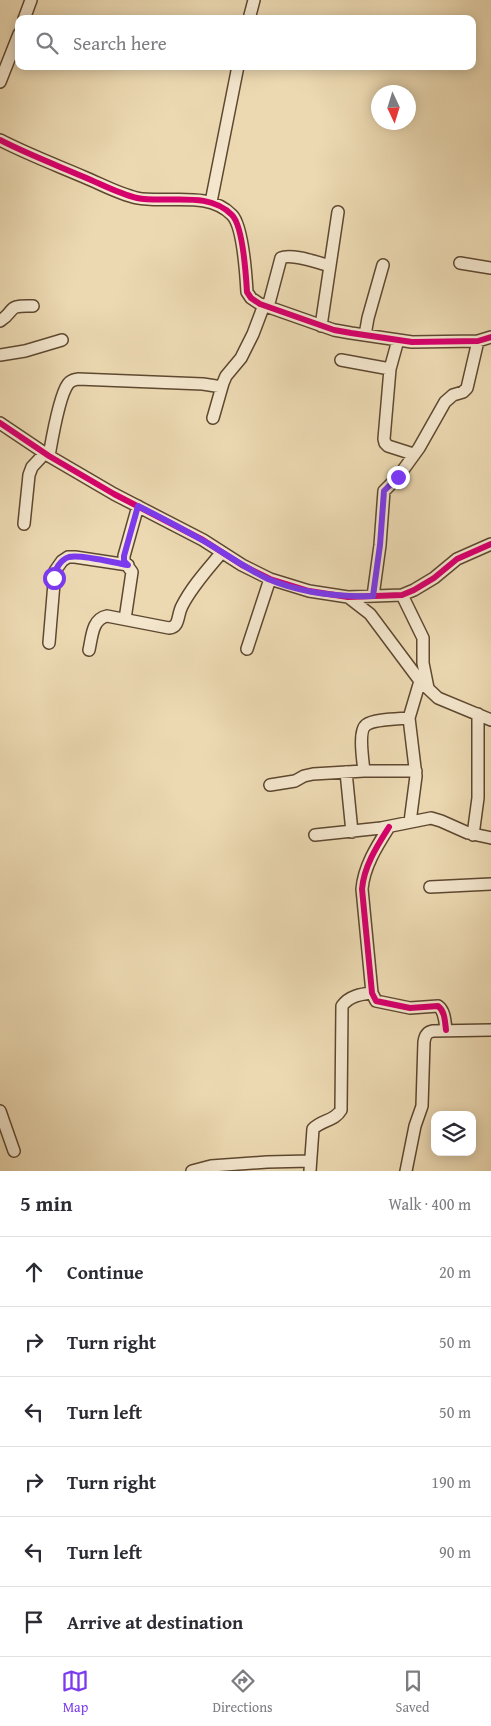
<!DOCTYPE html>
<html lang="en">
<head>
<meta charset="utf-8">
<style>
	body { margin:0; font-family:"Gentium Book Plus",serif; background:#f2f2f3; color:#2b2b33 }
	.controls { position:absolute; right:15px; bottom:15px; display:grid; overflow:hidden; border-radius:10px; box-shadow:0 2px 12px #0003 }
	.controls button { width:45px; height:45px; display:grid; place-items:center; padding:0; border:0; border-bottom:1px solid #e1e1e2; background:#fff; color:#2b2b33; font:25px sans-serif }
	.compass { position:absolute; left:371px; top:85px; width:45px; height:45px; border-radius:50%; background:#fff; box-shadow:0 2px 12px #0003; rotate:176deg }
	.stop { position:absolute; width:15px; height:15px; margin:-11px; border:4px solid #7c3aed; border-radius:50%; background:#fff }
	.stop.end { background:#7c3aed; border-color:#fff; box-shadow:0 1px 5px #0008 }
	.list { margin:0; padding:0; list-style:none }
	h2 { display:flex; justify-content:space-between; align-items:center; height:65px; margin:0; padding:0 20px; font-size:21px }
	h2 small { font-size:16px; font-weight:400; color:#7c7c81 }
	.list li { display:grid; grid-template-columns:32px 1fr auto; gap:15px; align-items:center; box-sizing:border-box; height:70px; padding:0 20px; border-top:1px solid #e1e1e2 }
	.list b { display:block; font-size:19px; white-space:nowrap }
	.list em { font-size:16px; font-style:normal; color:#7c7c81 }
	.icon { flex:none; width:28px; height:28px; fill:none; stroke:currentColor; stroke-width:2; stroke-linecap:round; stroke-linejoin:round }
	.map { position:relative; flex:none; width:491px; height:1171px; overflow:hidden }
	.search { position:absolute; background:#fff; box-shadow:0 2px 12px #0003; left:15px; right:15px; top:15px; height:55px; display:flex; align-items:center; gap:12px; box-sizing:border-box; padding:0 18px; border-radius:10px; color:#7c7c81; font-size:19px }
	.sheet { height:485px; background:#fff }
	nav { display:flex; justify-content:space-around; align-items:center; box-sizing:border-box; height:70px; border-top:1px solid #e1e1e2; background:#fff; font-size:14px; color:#7c7c81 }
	nav a { display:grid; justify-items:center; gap:2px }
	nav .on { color:#7c3aed }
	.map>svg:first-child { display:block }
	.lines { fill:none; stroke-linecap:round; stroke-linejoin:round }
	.minor-casing { stroke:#5e4830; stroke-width:14 }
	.minor { stroke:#f3e6cd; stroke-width:11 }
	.cycleway-casing { stroke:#f3e6cd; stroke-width:9 }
	.cycleway { stroke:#d6006c; stroke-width:6 }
	.route { stroke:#7c3aed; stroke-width:6 }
</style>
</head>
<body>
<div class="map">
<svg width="491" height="1171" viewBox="0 0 491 1171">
	<rect width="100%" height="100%" fill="#ecd9b2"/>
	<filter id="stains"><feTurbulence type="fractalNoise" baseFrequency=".004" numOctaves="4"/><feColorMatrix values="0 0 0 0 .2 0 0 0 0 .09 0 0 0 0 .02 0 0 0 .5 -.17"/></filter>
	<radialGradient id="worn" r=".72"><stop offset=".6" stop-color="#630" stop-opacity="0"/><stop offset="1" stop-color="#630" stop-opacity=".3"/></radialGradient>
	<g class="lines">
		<defs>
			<path id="minor" d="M24 19 31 0
				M249 19 254 0
				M0 82 19 34
				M0 140C27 154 56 165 84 177 101 184 119 194 137 198 167 204 208 190 232 215 243 226 246 275 247 292L251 298 260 304 334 330 351 333 412 342 478 341 491 337
				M211 202 238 66
				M460 263 491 268
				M268 307 281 258C291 253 319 263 330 266
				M0 321C17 310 5 305 33 306
				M321 326 338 212
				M365 335 368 318 383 265
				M398 340 390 369 384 439 385 443 388 446 413 454
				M0 355 25 351 62 340
				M341 360 390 369
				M213 418 223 383 226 376 241 358 253 334 264 305
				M0 423 49 456 114 494 203 540 242 565 270 579 309 591 348 597 402 595 414 590 434 578 457 559 491 544
				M49 456C52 439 59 396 68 384 71 380 74 380 78 379L203 384 222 387
				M24 524 29 475 32 467 45 453
				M402 595 423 638V663L428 688
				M373 596 380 545 384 491 398 477 419 448 445 402 453 395 463 392 467 388 478 341
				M348 597 370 614 420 681 438 698 491 720
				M125 619 132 572 124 561V556L138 506
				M49 643 55 571 62 561 68 557H75L128 565
				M247 649 270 579
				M89 650C92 637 92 619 107 616L169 628C180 627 177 615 182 606 192 586 208 569 222 552
				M364 771C363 761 358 731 366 725 374 719 399 719 409 718
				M346 772 352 832
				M270 785 295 781 304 776 313 774 364 771H416
				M410 822 416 776 409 718 420 681
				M389 827C377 846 364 866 362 889L372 993 376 1001 410 1008 438 1006C445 1011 445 1022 446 1030
				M315 835 381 828 431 818 441 821 468 833 491 838
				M473 835 478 798V714
				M430 887 491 884
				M0 1111 14 1151
				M192 1171 211 1166 267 1162 310 1161
				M310 1171 313 1129C321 1120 335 1121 341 1110L342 1006C349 996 361 994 372 993
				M406 1171 415 1126 422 1106 424 1042C425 1035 427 1032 433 1031L491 1030"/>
		</defs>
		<use href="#minor" class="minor-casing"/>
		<use href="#minor" class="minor"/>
		<defs>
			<path id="cycleway" d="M0 140C27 154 56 165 84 177 101 184 119 194 137 198 167 204 208 190 232 215 243 226 246 275 247 292L251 298 260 304 334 330 351 333 412 342 478 341 491 337
				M0 423 49 456 114 494 203 540 242 565 270 579 309 591 348 597 402 595 414 590 434 578 457 559 491 544
				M389 827C377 846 364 866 362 889L372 993 376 1001 410 1008 438 1006C445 1011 445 1022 446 1030"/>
		</defs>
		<use href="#cycleway" class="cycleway-casing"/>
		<use href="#cycleway" class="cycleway"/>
	</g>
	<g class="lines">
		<path class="route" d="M54 578C55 569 60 560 69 557 82 554 114 563 128 565L124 561V556L138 506C160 517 181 528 202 540 225 553 245 568 268 579 301 593 338 597 373 596L380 545 384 491 398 477"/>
	</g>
	<rect width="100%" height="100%" filter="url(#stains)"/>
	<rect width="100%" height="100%" fill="url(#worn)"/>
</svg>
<div class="controls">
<button><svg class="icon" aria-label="layers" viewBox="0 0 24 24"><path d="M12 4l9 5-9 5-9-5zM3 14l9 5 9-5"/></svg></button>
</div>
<svg class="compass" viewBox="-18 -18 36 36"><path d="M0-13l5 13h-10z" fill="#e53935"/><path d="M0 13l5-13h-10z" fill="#7c7c81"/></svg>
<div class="stop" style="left:54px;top:578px"></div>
<div class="stop end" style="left:398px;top:477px"></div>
<div class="search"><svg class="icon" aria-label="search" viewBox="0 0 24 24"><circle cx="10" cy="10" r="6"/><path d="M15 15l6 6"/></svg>Search here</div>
</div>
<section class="sheet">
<h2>5 min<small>Walk · 400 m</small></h2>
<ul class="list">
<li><svg class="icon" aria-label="ahead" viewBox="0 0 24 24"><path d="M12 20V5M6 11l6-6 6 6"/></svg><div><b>Continue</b></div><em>20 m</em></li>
<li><svg class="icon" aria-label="right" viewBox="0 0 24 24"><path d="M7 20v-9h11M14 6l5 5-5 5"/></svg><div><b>Turn right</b></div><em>50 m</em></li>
<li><svg class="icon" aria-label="left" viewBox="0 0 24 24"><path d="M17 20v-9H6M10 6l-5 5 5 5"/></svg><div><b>Turn left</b></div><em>50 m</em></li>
<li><svg class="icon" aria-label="right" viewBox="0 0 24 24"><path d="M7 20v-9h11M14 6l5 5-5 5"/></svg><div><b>Turn right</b></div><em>190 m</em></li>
<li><svg class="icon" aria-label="left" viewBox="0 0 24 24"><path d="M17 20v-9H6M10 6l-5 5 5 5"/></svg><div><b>Turn left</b></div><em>90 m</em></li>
<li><svg class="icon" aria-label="arrive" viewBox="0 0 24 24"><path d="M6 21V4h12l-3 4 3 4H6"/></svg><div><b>Arrive at destination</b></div></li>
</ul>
</section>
<nav>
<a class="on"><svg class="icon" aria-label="map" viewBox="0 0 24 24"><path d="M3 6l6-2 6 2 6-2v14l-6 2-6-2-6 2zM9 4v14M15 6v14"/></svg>Map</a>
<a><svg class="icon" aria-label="directions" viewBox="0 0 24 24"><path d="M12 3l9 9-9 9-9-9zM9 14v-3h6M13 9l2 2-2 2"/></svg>Directions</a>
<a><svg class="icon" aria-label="saved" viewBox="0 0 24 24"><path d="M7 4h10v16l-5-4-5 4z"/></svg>Saved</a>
</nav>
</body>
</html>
